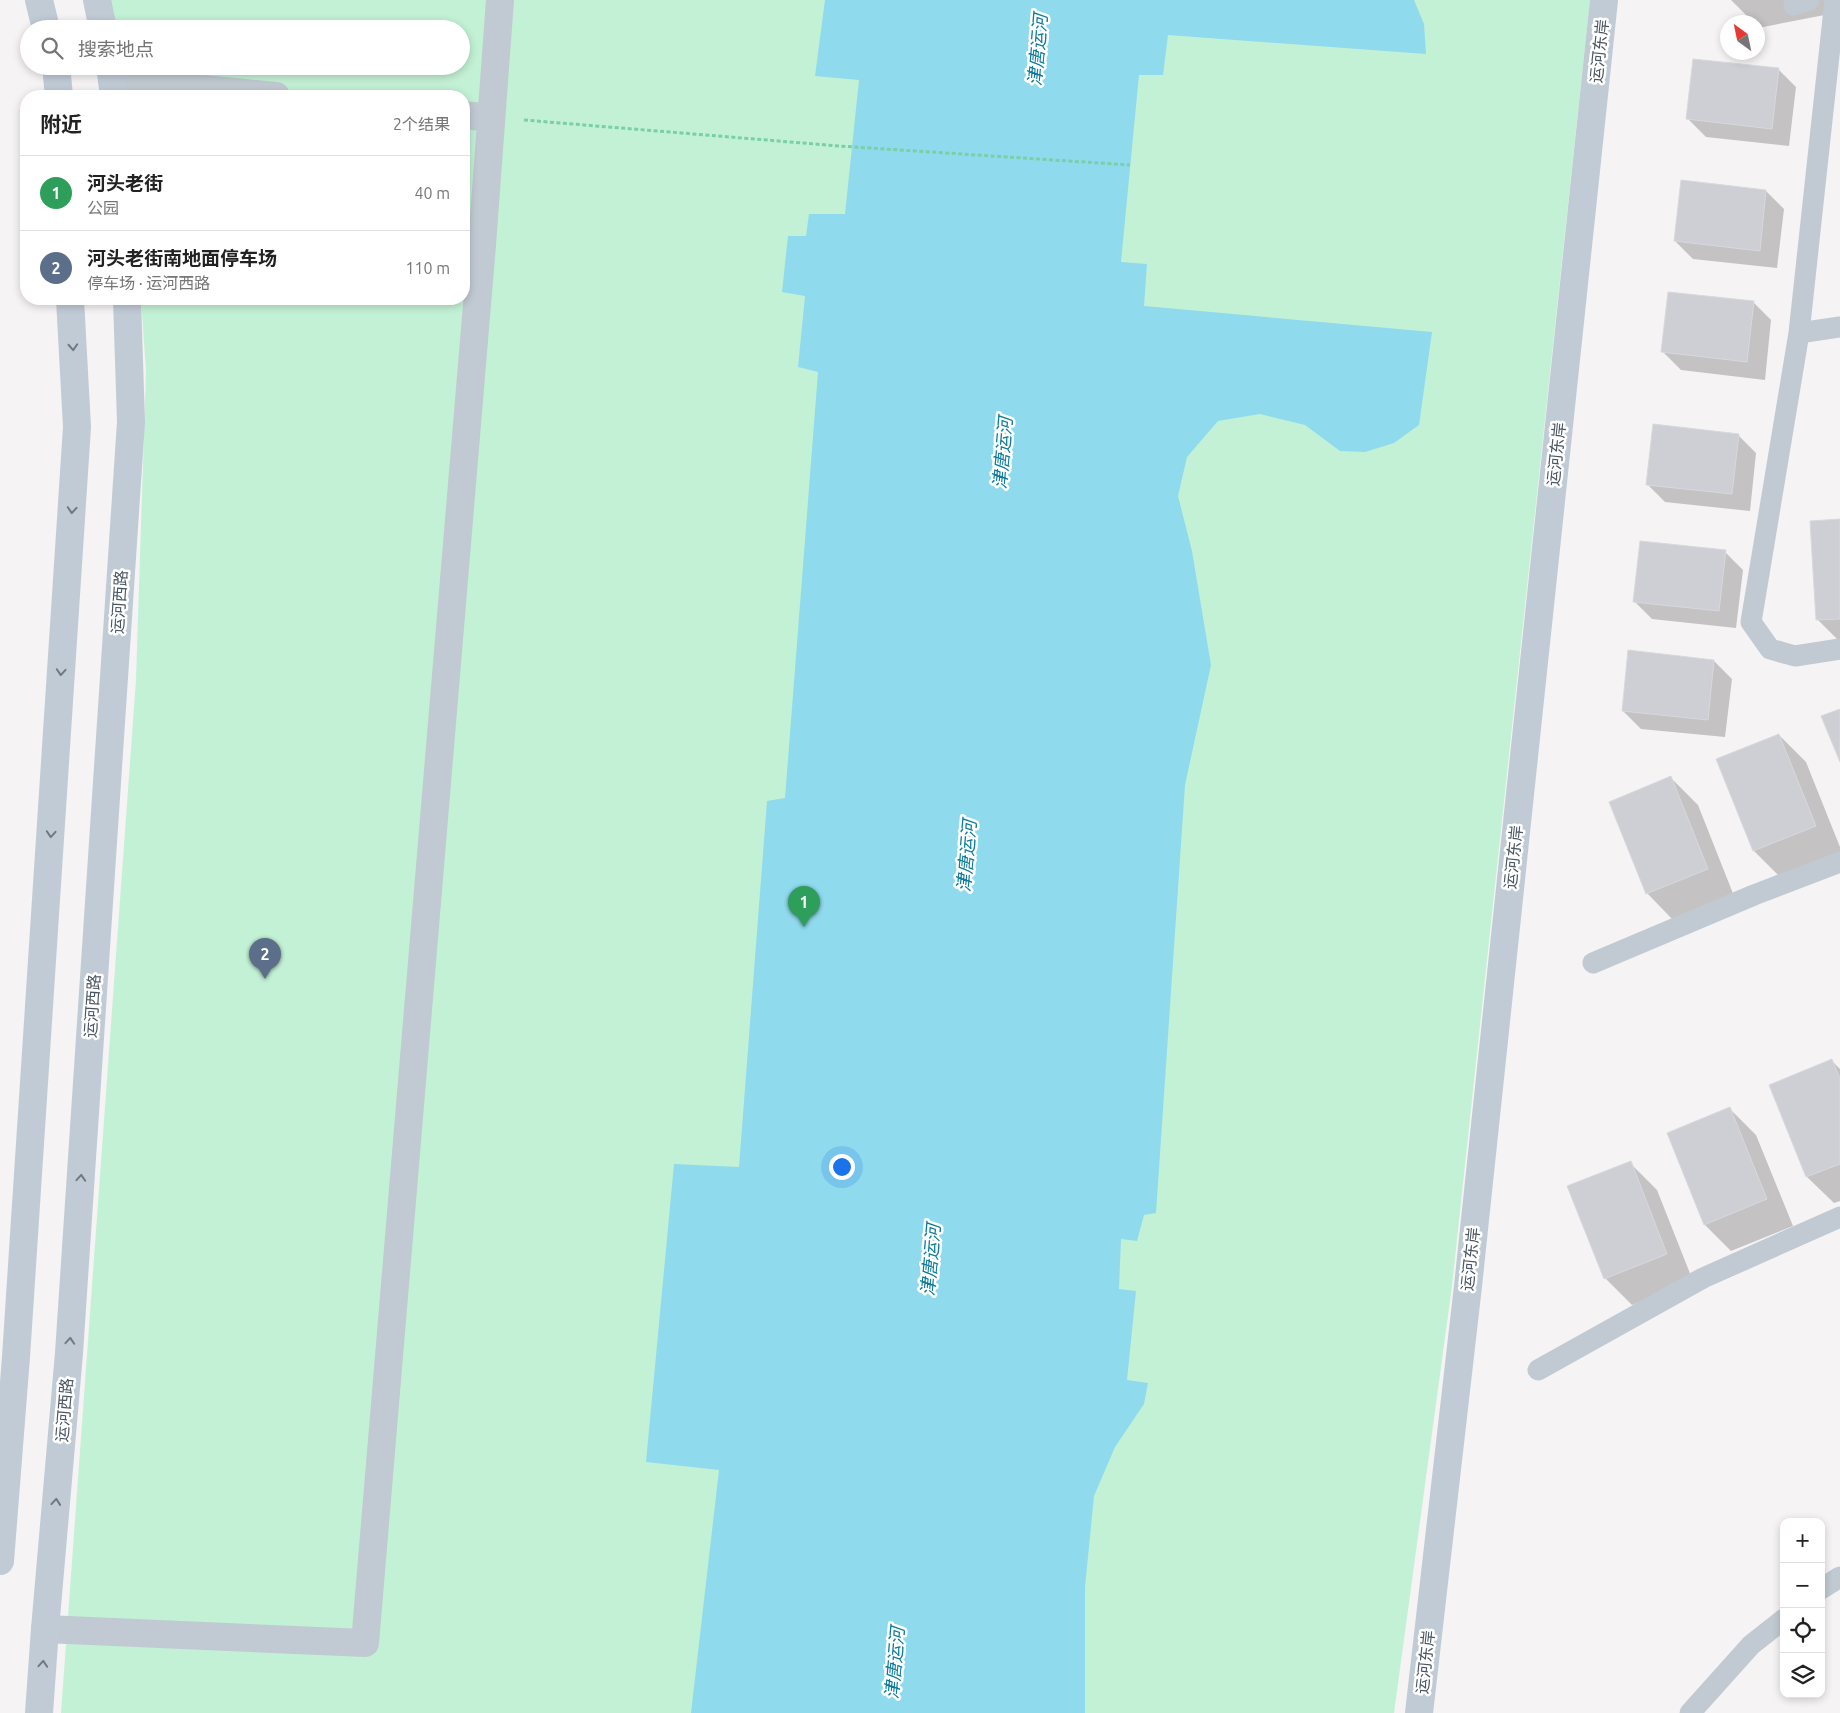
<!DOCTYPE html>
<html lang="zh">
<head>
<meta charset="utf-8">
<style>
	body { margin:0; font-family:Ubuntu,"Noto Sans SC",sans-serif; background:#f2f2f2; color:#222 }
	.controls { position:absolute; right:15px; bottom:15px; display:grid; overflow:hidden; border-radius:10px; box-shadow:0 2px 8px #0003 }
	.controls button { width:45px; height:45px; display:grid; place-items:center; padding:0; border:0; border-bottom:1px solid #e0e0e0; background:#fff; color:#222; font:25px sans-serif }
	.compass { position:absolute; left:1720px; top:15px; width:45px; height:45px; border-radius:50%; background:#fff; box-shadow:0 2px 8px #0003; rotate:327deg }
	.you { position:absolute; left:841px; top:1166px; width:18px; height:18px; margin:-12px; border:4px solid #fff; border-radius:50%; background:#1a73e8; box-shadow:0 0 0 8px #1a73e833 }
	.badge { display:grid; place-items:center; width:32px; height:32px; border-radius:50%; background:#7c3aed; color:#fff; font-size:16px; font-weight:700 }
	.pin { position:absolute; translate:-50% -41px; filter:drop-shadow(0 1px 2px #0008) }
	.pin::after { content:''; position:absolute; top:26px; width:18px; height:15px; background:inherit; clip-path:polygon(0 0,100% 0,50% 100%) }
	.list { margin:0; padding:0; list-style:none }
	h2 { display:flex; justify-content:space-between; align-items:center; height:65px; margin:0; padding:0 20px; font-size:21px }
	h2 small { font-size:16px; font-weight:400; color:#767676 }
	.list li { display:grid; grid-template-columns:32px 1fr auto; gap:15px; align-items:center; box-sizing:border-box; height:75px; padding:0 20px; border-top:1px solid #e0e0e0 }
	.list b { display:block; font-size:19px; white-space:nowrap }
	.list p { margin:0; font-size:16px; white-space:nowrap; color:#767676 }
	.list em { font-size:16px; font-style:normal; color:#767676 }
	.icon { flex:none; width:28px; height:28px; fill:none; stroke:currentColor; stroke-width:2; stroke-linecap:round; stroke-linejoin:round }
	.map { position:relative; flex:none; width:1840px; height:1713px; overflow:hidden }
	.search { position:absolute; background:#fff; box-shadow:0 2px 8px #0003; left:20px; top:20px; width:450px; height:55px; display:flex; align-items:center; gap:12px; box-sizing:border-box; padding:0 18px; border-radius:28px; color:#767676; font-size:19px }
	.panel { position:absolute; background:#fff; box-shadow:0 2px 8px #0003; left:20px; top:90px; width:450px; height:215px; border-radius:20px }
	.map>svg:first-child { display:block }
	.green { fill:#c3f1d5 }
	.water { fill:#90daee }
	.shadow { fill:#0003 }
	.building { fill:#cdcfd5; stroke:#d7d9de }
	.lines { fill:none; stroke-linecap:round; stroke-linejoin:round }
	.path { stroke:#7ad0a6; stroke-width:3; stroke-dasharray:4 2.5; stroke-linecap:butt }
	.lane { stroke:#c1cad2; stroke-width:21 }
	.street { stroke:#c1cad2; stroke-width:28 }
	.secondary { stroke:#c1cbd6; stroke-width:28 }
	.oneway { stroke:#6e7984 }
	.labels { text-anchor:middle; stroke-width:5; stroke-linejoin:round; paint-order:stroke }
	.street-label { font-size:16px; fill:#4a5661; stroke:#fff }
	.water-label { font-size:18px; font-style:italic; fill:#0c7c9b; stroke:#fff }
</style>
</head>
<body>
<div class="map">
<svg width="1840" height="1713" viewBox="0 0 1840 1713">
	<rect width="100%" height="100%" fill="#f5f3f3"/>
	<path class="green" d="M108 0H1590L1452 1286 1394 1713H61L136 680 146 371 141 299H464V96H125L120 66H461V29H114Z"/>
	<path class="water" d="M825 0H1414L1424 24 1426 54 1168 35 1163 75H1139L1121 262 1147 264 1144 306 1432 332 1419 425 1394 443 1365 452 1340 451 1305 425 1260 414 1218 421 1187 457 1178 496 1192 551 1211 665 1185 785 1156 1213 1144 1215 1137 1241 1121 1239 1119 1289 1136 1291 1127 1380 1148 1383 1144 1404 1115 1447 1094 1496 1085 1587V1713H691L719 1470 646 1462 674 1164 739 1167 767 801 785 798 818 372 798 367 805 296 782 292 788 236H806L809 214H845L859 80 815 76Z"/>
	<path class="shadow" d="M1731 0H1840V12L1758 28V22H1753Z
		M1778 69 1796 87 1789 146 1706 137 1688 119Z
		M1766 191 1784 209 1777 268 1693 259 1675 241Z
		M1753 302 1771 320 1765 380 1681 370 1663 352Z
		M1738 435 1756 453 1750 511 1665 502 1647 484Z
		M1840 520V642L1817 619Z
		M1725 552 1743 570 1736 628 1652 619 1634 601Z
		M1714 661 1732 679 1725 737 1641 729 1623 711Z
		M1779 735 1806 762 1840 847V854L1781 878 1754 851 1718 760Z
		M1671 778 1698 805 1734 896 1673 920 1647 893Z
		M1832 1061 1840 1069V1201L1834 1203 1807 1177 1771 1086Z
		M1730 1109 1756 1135 1793 1226 1731 1251 1705 1225Z
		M1630 1163 1657 1190 1693 1281 1632 1305 1605 1278Z"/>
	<path class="building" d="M1693 59 1779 68 1772 129 1686 119Z
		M1681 180 1766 190 1760 251 1674 241Z
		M1668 292 1754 301 1747 362 1661 352Z
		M1653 424 1739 434 1732 494 1646 485Z
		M1840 519V619L1816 620 1810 521Z
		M1640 541 1726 550 1719 611 1633 602Z
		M1628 650 1714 660 1708 720 1622 711Z
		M1840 709V762L1821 716Z
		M1779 734 1816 826 1753 851 1716 759Z
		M1671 776 1708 869 1646 894 1609 802Z
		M1832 1059 1840 1079V1164L1806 1177 1769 1085Z
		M1730 1107 1767 1199 1704 1225 1667 1133Z
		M1631 1161 1667 1254 1604 1279 1567 1186Z"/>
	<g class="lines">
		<path class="path" d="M524 120 839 146 1130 165"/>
		<path class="lane" d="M1835 0 1799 333 1751 622 1770 649 1795 656 1840 649
			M1794 5 1809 0
			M1799 333 1840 327
			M1593 963 1754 895 1840 862
			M1538 1370 1703 1278 1840 1217
			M1821 1589 1840 1577
			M1690 1713 1751 1645 1784 1619"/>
		<path class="street" d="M112 80 276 96
			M464 115 491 118
			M45 1629 365 1643 482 245 500 0"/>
		<path class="secondary" d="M39 0 46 29
			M97 0 103 29
			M56 66 59 96
			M110 66 114 96
			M0 1561 16 1357 77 427 70 299
			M39 1713 45 1629 69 1353 131 422 127 299
			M1419 1713 1468 1286 1604 0"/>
	</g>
	<defs><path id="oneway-chevron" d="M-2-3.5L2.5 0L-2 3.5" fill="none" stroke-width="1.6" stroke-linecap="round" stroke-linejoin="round" transform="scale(1.25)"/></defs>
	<g class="oneway">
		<use href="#oneway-chevron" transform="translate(73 347) rotate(87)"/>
		<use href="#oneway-chevron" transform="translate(72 510) rotate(94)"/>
		<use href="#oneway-chevron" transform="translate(61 672) rotate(94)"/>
		<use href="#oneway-chevron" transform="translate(51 834) rotate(94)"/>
		<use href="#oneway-chevron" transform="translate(81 1178) rotate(-86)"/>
		<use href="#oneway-chevron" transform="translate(70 1341) rotate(-86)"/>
		<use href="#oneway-chevron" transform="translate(56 1502) rotate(-85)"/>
		<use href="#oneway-chevron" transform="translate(43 1664) rotate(-86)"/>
	</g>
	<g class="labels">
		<g class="street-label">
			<text transform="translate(1599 51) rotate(-84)" y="6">运河东岸</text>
			<text transform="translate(1556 454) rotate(-84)" y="6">运河东岸</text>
			<text transform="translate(119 602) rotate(-86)" y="6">运河西路</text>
			<text transform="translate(1513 857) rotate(-84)" y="6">运河东岸</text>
			<text transform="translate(92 1006) rotate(-86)" y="6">运河西路</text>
			<text transform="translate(1470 1259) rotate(-84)" y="6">运河东岸</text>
			<text transform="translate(64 1410) rotate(-85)" y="6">运河西路</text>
			<text transform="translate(1425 1662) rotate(-84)" y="6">运河东岸</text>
		</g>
		<g class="water-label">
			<text transform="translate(1038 50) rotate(-85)" y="6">津唐运河</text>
			<text transform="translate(1003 453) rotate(-85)" y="6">津唐运河</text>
			<text transform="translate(967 856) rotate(-85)" y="6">津唐运河</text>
			<text transform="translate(931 1260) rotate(-85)" y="6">津唐运河</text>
			<text transform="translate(895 1663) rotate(-85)" y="6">津唐运河</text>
		</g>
	</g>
</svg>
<div class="controls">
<button>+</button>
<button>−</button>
<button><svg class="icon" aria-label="locate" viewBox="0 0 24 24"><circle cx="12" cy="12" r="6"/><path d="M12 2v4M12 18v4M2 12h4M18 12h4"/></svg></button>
<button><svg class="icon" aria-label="layers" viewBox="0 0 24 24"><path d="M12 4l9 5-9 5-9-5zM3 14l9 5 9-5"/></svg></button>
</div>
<svg class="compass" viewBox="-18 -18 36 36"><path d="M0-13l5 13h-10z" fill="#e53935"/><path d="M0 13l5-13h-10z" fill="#767676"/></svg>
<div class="you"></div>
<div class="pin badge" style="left:804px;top:927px;background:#2e9e5b">1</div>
<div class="pin badge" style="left:265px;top:979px;background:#5c6f8a">2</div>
<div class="search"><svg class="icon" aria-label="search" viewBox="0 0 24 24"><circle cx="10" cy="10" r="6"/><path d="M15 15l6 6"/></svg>搜索地点</div>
<section class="panel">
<h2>附近<small>2个结果</small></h2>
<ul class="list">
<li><span class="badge" style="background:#2e9e5b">1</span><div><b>河头老街</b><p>公园</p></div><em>40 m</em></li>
<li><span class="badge" style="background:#5c6f8a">2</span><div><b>河头老街南地面停车场</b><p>停车场 · 运河西路</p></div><em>110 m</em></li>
</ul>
</section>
</div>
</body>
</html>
